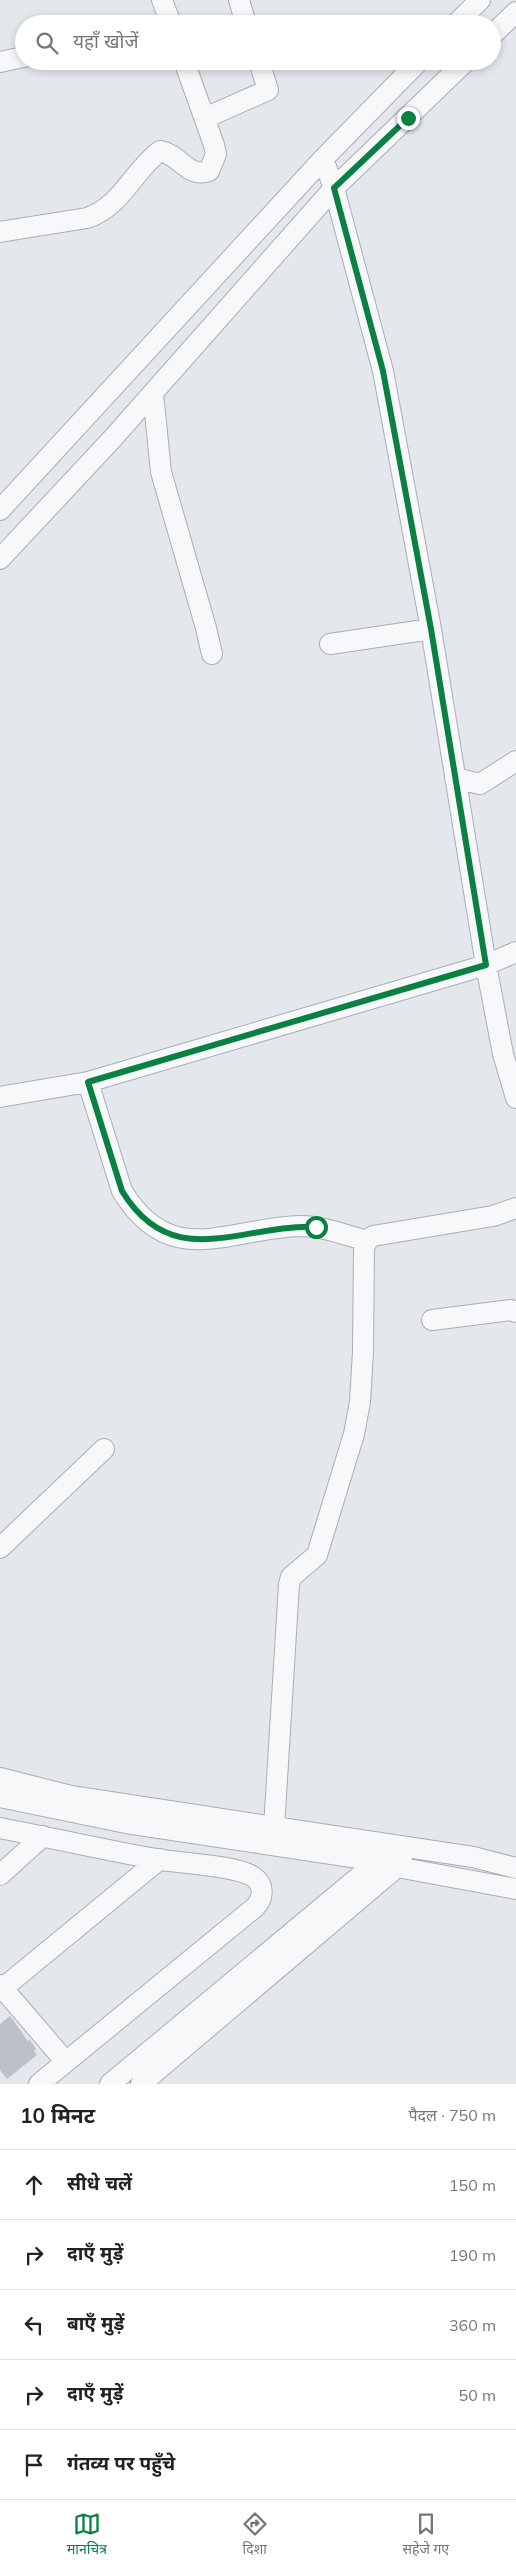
<!DOCTYPE html>
<html lang="hi">
<head>
<meta charset="utf-8">
<style>
	body { margin:0; font-family:Mulish,"Noto Sans Devanagari",sans-serif; background:#f6f6f6; color:#222 }
	.stop { position:absolute; width:15px; height:15px; margin:-11px; border:4px solid #0b8043; border-radius:50%; background:#fff }
	.stop.end { background:#0b8043; border-color:#fff; box-shadow:0 1px 5px #0008 }
	.list { margin:0; padding:0; list-style:none }
	h2 { display:flex; justify-content:space-between; align-items:center; height:65px; margin:0; padding:0 20px; font-size:21px }
	h2 small { font-size:16px; font-weight:400; color:#767676 }
	.list li { display:grid; grid-template-columns:32px 1fr auto; gap:15px; align-items:center; box-sizing:border-box; height:70px; padding:0 20px; border-top:1px solid #e0e0e0 }
	.list b { display:block; font-size:19px; white-space:nowrap }
	.list em { font-size:16px; font-style:normal; color:#767676 }
	.icon { flex:none; width:28px; height:28px; fill:none; stroke:currentColor; stroke-width:2; stroke-linecap:round; stroke-linejoin:round }
	.map { position:relative; flex:none; width:516px; height:2084px; overflow:hidden }
	.search { position:absolute; background:#fff; box-shadow:0 2px 8px #0003; left:15px; right:15px; top:15px; height:55px; display:flex; align-items:center; gap:12px; box-sizing:border-box; padding:0 18px; border-radius:28px; color:#767676; font-size:19px }
	.sheet { height:415px; background:#fff }
	nav { display:flex; justify-content:space-around; align-items:center; box-sizing:border-box; height:70px; border-top:1px solid #e0e0e0; background:#fff; font-size:14px; color:#767676 }
	nav a { display:grid; justify-items:center; gap:2px }
	nav .on { color:#0b8043 }
	.map>svg:first-child { display:block }
	.building { fill:#bbc0ca }
	.lines { fill:none; stroke-linecap:round; stroke-linejoin:round }
	.minor-casing { stroke:#a9aeb7; stroke-width:22 }
	.minor { stroke:#f7f8fa; stroke-width:20 }
	.route { stroke:#0b8043; stroke-width:6 }
</style>
</head>
<body>
<div class="map">
<svg width="516" height="2084" viewBox="0 0 516 2084">
	<rect width="100%" height="100%" fill="#e4e7ec"/>
	<path class="building" d="M10 2016 28 2041 30 2040 36 2049 34 2051 37 2055 7 2079 0 2070V2024Z"/>
	<g class="lines">
		<defs>
			<path id="minor" d="M162 0 171 24
				M239 0 246 24
				M456 24 480 0
				M492 35 516 12
				M0 62 24 57
				M205 118 268 90 259 61
				M323 159 334 188 383 371 431 629 486 965 503 1054 516 1098
				M0 232 87 218C121 207 133 171 160 151 180 154 188 179 209 171L216 154 214 145 184 61
				M153 393 161 472 206 628 212 654
				M0 510 323 159 419 61
				M0 559 113 438 334 188 466 61
				M330 644 431 629
				M455 778 480 784 516 761
				M88 1082 122 1191C171 1271 228 1228 300 1226 323 1226 345 1235 367 1241
				M0 1097 88 1082 486 965 516 952
				M432 1320 511 1310 516 1312
				M0 1548 104 1449
				M0 1778 71 1796 473 1857 516 1868
				M0 1797 126 1823 378 1861 397 1867 516 1889
				M0 1828C54 1838 108 1851 162 1860 183 1863 236 1866 252 1876 265 1884 264 1899 254 1908L39 2084
				M274 1828 289 1584 291 1577 317 1555 354 1434 360 1402 363 1352 364 1248 367 1241 373 1236 493 1216 516 1208
				M0 1875 43 1836
				M0 1985 65 2061
				M3 1988 160 1859
				M110 2084 378 1861 383 1853
				M141 2084 397 1867 402 1858"/>
		</defs>
		<use href="#minor" class="minor-casing"/>
		<use href="#minor" class="minor"/>
	</g>
	<g class="lines">
		<path class="route" d="M316 1227C240 1224 173 1274 122 1191L88 1082 486 965 431 629 383 371 334 188 408 118"/>
	</g>
</svg>
<div class="stop" style="left:316px;top:1227px"></div>
<div class="stop end" style="left:408px;top:118px"></div>
<div class="search"><svg class="icon" aria-label="search" viewBox="0 0 24 24"><circle cx="10" cy="10" r="6"/><path d="M15 15l6 6"/></svg>यहाँ खोजें</div>
</div>
<section class="sheet">
<h2>10 मिनट<small>पैदल · 750 m</small></h2>
<ul class="list">
<li><svg class="icon" aria-label="ahead" viewBox="0 0 24 24"><path d="M12 20V5M6 11l6-6 6 6"/></svg><div><b>सीधे चलें</b></div><em>150 m</em></li>
<li><svg class="icon" aria-label="right" viewBox="0 0 24 24"><path d="M7 20v-9h11M14 6l5 5-5 5"/></svg><div><b>दाएँ मुड़ें</b></div><em>190 m</em></li>
<li><svg class="icon" aria-label="left" viewBox="0 0 24 24"><path d="M17 20v-9H6M10 6l-5 5 5 5"/></svg><div><b>बाएँ मुड़ें</b></div><em>360 m</em></li>
<li><svg class="icon" aria-label="right" viewBox="0 0 24 24"><path d="M7 20v-9h11M14 6l5 5-5 5"/></svg><div><b>दाएँ मुड़ें</b></div><em>50 m</em></li>
<li><svg class="icon" aria-label="arrive" viewBox="0 0 24 24"><path d="M6 21V4h12l-3 4 3 4H6"/></svg><div><b>गंतव्य पर पहुँचे</b></div></li>
</ul>
</section>
<nav>
<a class="on"><svg class="icon" aria-label="map" viewBox="0 0 24 24"><path d="M3 6l6-2 6 2 6-2v14l-6 2-6-2-6 2zM9 4v14M15 6v14"/></svg>मानचित्र</a>
<a><svg class="icon" aria-label="directions" viewBox="0 0 24 24"><path d="M12 3l9 9-9 9-9-9zM9 14v-3h6M13 9l2 2-2 2"/></svg>दिशा</a>
<a><svg class="icon" aria-label="saved" viewBox="0 0 24 24"><path d="M7 4h10v16l-5-4-5 4z"/></svg>सहेजे गए</a>
</nav>
</body>
</html>
